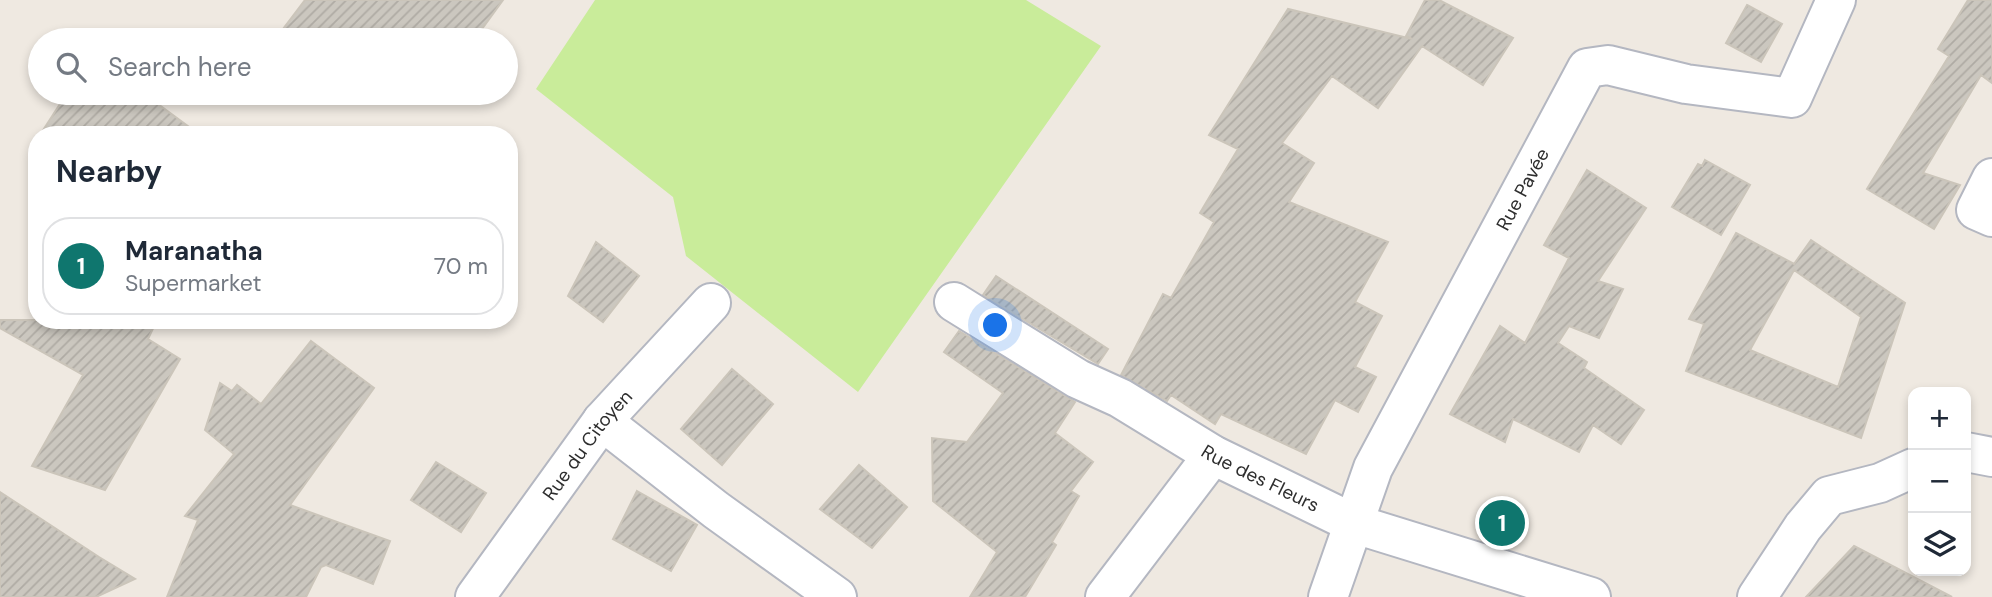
<!DOCTYPE html>
<html lang="en">
<head>
<meta charset="utf-8">
<style>
	body { margin:0; font-family:"DM Sans",sans-serif; background:#f6f6f7; color:#1f2937 }
	.controls { position:absolute; right:21px; bottom:21px; display:grid; overflow:hidden; border-radius:14px; box-shadow:0 4px 10px #0003 }
	.controls button { width:63px; height:63px; display:grid; place-items:center; padding:0; border:0; border-bottom:2px solid #e0e1e3; background:#fff; color:#1f2937; font:35px sans-serif }
	.you { position:absolute; left:996px; top:326px; width:24px; height:24px; margin:-18px; border:5px solid #fff; border-radius:50%; background:#1a73e8; box-shadow:0 0 0 10px #1a73e833 }
	.badge { display:grid; place-items:center; width:46px; height:46px; border-radius:50%; background:#0f766e; color:#fff; font-size:23px; font-weight:700 }
	.pin { position:absolute; translate:-50% -50%; border:4px solid #fff; box-shadow:0 2px 7px #0006 }
	.list { margin:0; padding:0; list-style:none }
	h2 { display:flex; justify-content:space-between; align-items:center; height:91px; margin:0; padding:0 28px; font-size:30px }
	h2 small { font-size:23px; font-weight:400; color:#747a83 }
	.list li { display:grid; grid-template-columns:46px 1fr auto; gap:21px; align-items:center; box-sizing:border-box; height:98px; margin:0 14px 14px; padding:0 14px; border:2px solid #e0e1e3; border-radius:28px }
	.list b { display:block; font-size:26px; white-space:nowrap }
	.list p { margin:0; font-size:23px; white-space:nowrap; color:#747a83 }
	.list em { font-size:23px; font-style:normal; color:#747a83 }
	.icon { flex:none; width:38px; height:38px; fill:none; stroke:currentColor; stroke-width:2; stroke-linecap:round; stroke-linejoin:round }
	.map { position:relative; flex:none; width:1992px; height:597px; overflow:hidden }
	.search { position:absolute; background:#fff; box-shadow:0 4px 10px #0003; left:28px; top:28px; width:490px; height:77px; display:flex; align-items:center; gap:18px; box-sizing:border-box; padding:0 24px; border-radius:38px; color:#747a83; font-size:26px }
	.panel { position:absolute; background:#fff; box-shadow:0 4px 10px #0003; left:28px; top:126px; width:490px; height:203px; border-radius:28px }
	.map>svg:first-child { display:block }
	.pitch { fill:#c9ec9a }
	.building { fill:url(#building-hatch); stroke:#cbc5ba; stroke-width:2; fill-rule:evenodd }
	.lines { fill:none; stroke-linecap:round; stroke-linejoin:round }
	.minor-casing { stroke:#b4b7c1; stroke-width:42 }
	.minor { stroke:#fff; stroke-width:38 }
	.labels { text-anchor:middle; stroke-width:5; stroke-linejoin:round; paint-order:stroke }
	.street-label { font-size:19px; fill:#2e2e2e; stroke:#fff }
</style>
</head>
<body>
<div class="map">
<svg width="1992" height="597" viewBox="0 0 1992 597">
	<defs>
		<pattern id="building-hatch" width="6" height="6" patternUnits="userSpaceOnUse" patternTransform="scale(1.75)"><rect width="6" height="6" fill="#cbc7bf"/><path d="M-1 1l2-2M0 6l6-6M5 7l2-2" fill="none" stroke="#afaba4"/></pattern>
	</defs>
	<rect width="100%" height="100%" fill="#efe9e1"/>
	<path class="pitch" d="M595 0H1026L1101 46 858 392 686 256 673 197 536 89Z"/>
	<path class="building" d="M305 0H503L474 40H299L283 29Z
		M1425 0H1439L1513 38 1483 85 1422 46 1378 108 1332 76 1282 143 1314 163 1289 202 1388 242 1355 302 1382 316 1355 367 1376 377 1358 412 1335 400 1306 454 1221 414 1215 424 1171 395 1167 401 1121 375 1163 294 1171 298 1214 222 1200 213 1238 149 1209 135 1288 9 1412 39 1406 36Z
		M1968 0H1992V83L1981 75 1923 173 1960 185 1934 229 1867 189 1949 56 1938 49Z
		M1747 5 1782 24 1761 62 1726 43Z
		M67 93H143L200 135H40Z
		M1705 160 1750 185 1721 235 1672 207 1698 164 1702 166Z
		M1587 170 1646 208 1598 281 1623 289 1599 338 1569 326 1558 343 1587 362 1584 368 1644 410 1621 444 1593 425 1579 452 1513 419 1505 442 1450 414 1500 326 1525 343 1569 258 1544 245Z
		M1736 233 1794 264 1811 240 1905 303 1861 438 1686 371 1704 324 1689 319ZM1794 270 1861 317 1838 387 1750 350Z
		M596 242 639 276 603 322 568 296Z
		M996 276 1108 349 1098 364 983 295Z
		M0 320H157L148 339 180 359 105 490 32 466 83 375 0 328Z
		M959 331 1075 402 1055 433 1093 462 1071 491 1079 496 1052 542 1056 545 1025 597H970L997 552 933 501 932 438 967 442 1003 393 944 352Z
		M311 341 374 388 290 505 390 541 373 584 326 565 321 567 306 597H167L198 520 185 516 234 454 205 430 220 383 232 391 237 385 261 404Z
		M732 369 773 404 722 465 681 429Z
		M436 462 486 493 461 532 411 500Z
		M859 465 907 507 872 548 820 509Z
		M637 491 697 525 671 571 613 539Z
		M0 492 99 557 135 579 96 597H0Z
		M1854 546 1952 597H1806Z"/>
	<g class="lines">
		<defs>
			<g id="minor">
				<path d="M1992 178 1976 210 1992 217"/>
				<path id="s1" d="M954 302 1078 379 1120 398 1213 455 1355 524 1591 597"/>
				<path d="M602 421 716 510 837 597"/>
				<path d="M1966 452 1992 457"/>
				<path id="s2" d="M475 597 602 421 711 303"/>
				<path d="M1105 597 1213 455"/>
				<path id="s3" d="M1328 597 1373 468 1587 68 1608 65 1686 84 1792 98 1836 0"/>
				<path d="M1757 597 1803 527 1829 496 1880 483 1913 468"/>
			</g>
		</defs>
		<use href="#minor" class="minor-casing"/>
		<use href="#minor" class="minor"/>
	</g>
	<g class="labels">
		<g class="street-label">
			<text dy="7" stroke="none"><textPath href="#s3" startOffset="453">Rue Pavée</textPath></text>
			<text dy="7" stroke="none"><textPath href="#s2" startOffset="189">Rue du Citoyen</textPath></text>
			<text dy="7" stroke="none"><textPath href="#s1" startOffset="354">Rue des Fleurs</textPath></text>
		</g>
	</g>
</svg>
<div class="controls">
<button>+</button>
<button>−</button>
<button><svg class="icon" aria-label="layers" viewBox="0 0 24 24"><path d="M12 4l9 5-9 5-9-5zM3 14l9 5 9-5"/></svg></button>
</div>
<div class="you"></div>
<div class="pin badge" style="left:1502px;top:523px">1</div>
<div class="search"><svg class="icon" aria-label="search" viewBox="0 0 24 24"><circle cx="10" cy="10" r="6"/><path d="M15 15l6 6"/></svg>Search here</div>
<section class="panel">
<h2>Nearby<small></small></h2>
<ul class="list">
<li><span class="badge">1</span><div><b>Maranatha</b><p>Supermarket</p></div><em>70 m</em></li>
</ul>
</section>
</div>
</body>
</html>
